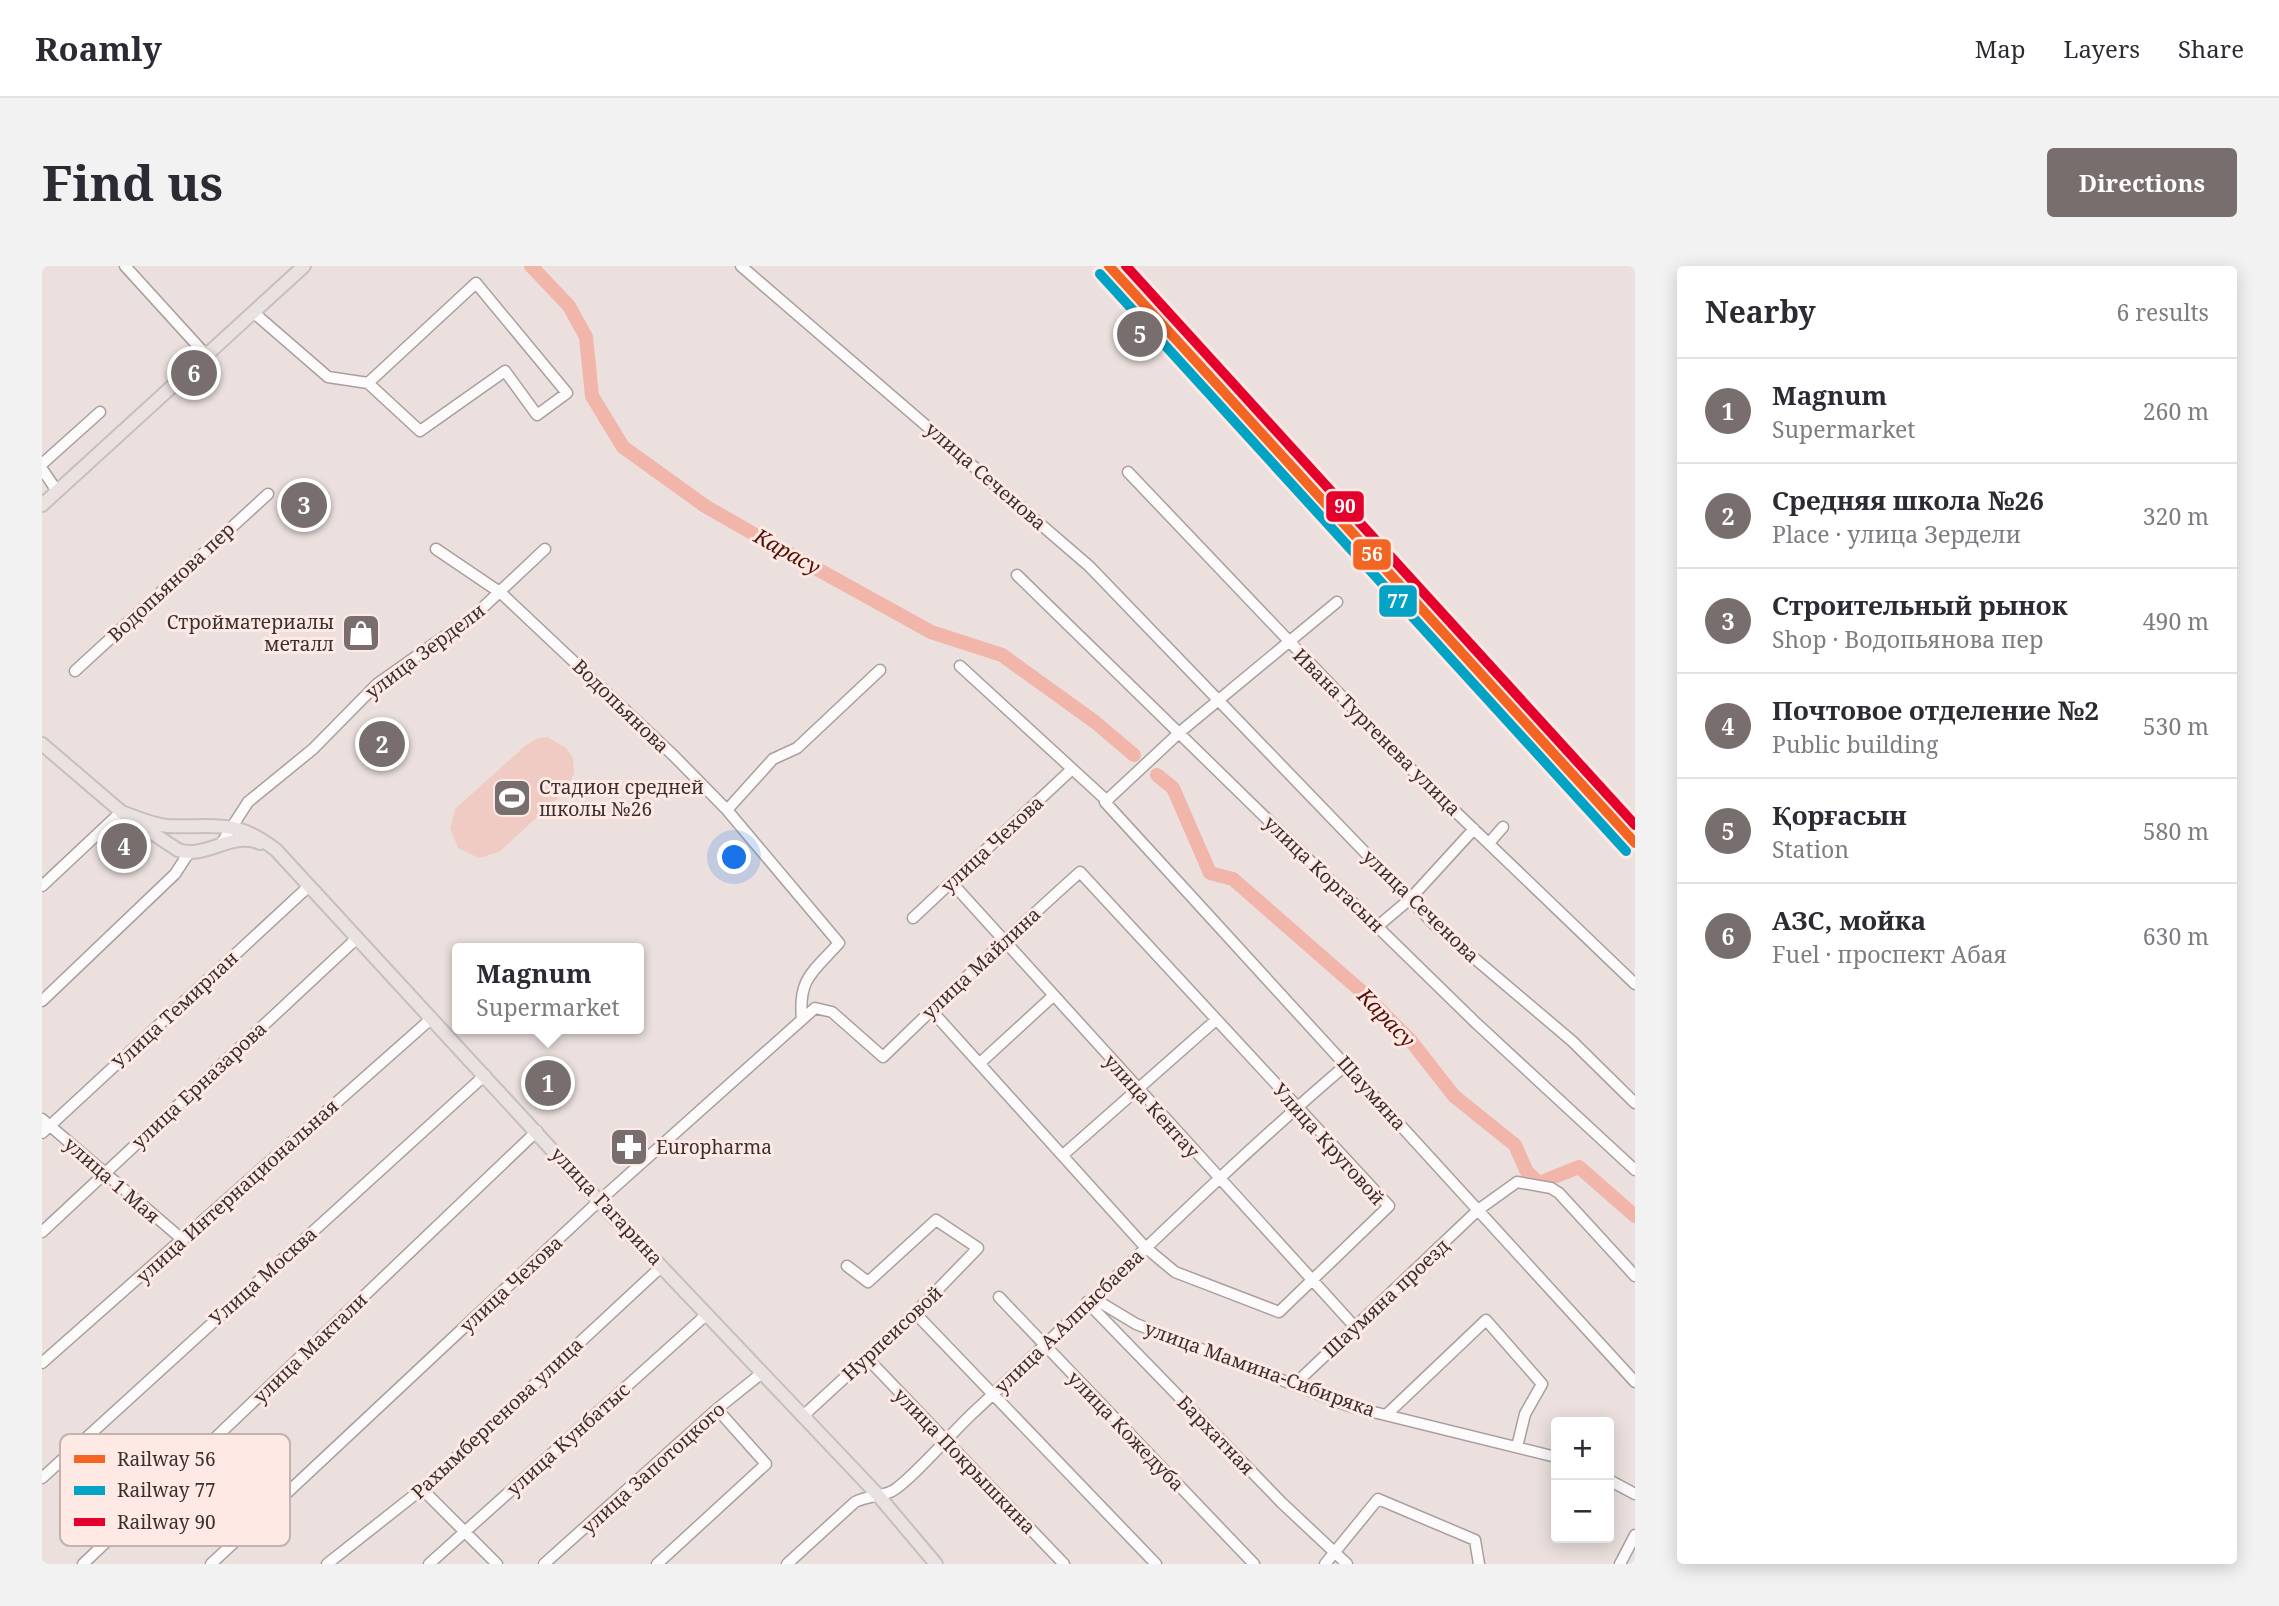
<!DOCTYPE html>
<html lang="en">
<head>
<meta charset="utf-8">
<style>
	body { margin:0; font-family:"Noto Serif",serif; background:#f2f2f3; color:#2b2b33 }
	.controls { position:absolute; right:21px; bottom:21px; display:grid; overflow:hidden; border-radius:7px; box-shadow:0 4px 18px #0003 }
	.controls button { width:63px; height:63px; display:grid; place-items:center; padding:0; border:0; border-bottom:2px solid #e1e1e2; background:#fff; color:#2b2b33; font:35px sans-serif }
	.you { position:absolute; left:693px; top:592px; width:24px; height:24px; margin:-18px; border:5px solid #fff; border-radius:50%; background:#1a73e8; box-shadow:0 0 0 10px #1a73e833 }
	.badge { display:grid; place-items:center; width:46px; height:46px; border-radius:50%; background:#776e6d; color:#fff; font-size:23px; font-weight:700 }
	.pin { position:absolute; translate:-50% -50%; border:4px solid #fff; box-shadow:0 2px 7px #0006 }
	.popup { position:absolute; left:410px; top:677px; width:192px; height:91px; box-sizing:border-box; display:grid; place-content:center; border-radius:7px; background:#fff; filter:drop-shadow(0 2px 5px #0005); font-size:23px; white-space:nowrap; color:#7c7c81 }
	.popup b { font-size:26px; color:#2b2b33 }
	.popup::after { content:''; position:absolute; left:50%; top:100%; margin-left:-14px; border:14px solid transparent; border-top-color:#fff }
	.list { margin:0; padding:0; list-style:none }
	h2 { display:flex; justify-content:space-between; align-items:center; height:91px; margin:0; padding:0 28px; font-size:30px }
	h2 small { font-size:23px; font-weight:400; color:#7c7c81 }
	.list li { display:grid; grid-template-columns:46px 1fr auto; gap:21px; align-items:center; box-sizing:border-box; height:105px; padding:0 28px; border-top:2px solid #e1e1e2 }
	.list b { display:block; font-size:26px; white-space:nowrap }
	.list p { margin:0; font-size:23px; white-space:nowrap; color:#7c7c81 }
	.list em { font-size:23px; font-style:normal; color:#7c7c81 }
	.map { position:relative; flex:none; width:1593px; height:1298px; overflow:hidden; border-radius:7px }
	header { display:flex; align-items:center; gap:42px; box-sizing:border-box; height:98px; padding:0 35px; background:#fff; border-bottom:2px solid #e1e1e2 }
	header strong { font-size:33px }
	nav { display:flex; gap:38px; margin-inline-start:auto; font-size:24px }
	.intro { display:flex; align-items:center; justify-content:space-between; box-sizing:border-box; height:168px; padding:0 42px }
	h1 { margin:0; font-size:49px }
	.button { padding:18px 32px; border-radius:7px; background:#776e6d; color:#fff; font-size:24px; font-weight:700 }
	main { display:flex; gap:42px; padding:0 42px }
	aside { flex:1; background:#fff; border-radius:7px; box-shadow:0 4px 18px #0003 }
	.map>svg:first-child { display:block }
	.green { fill:#efcbc4 }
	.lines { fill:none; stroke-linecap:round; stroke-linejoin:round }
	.river { stroke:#f1b5aa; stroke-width:14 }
	.minor-casing { stroke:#a8a09e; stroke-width:13 }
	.major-casing { stroke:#c5bfbe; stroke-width:16 }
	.minor { stroke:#fcfafa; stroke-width:10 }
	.major { stroke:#eae2e0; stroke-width:12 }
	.rail-1-casing { stroke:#ffe9e5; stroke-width:16 }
	.rail-2-casing { stroke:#ffe9e5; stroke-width:16 }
	.rail-3-casing { stroke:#ffe9e5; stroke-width:16 }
	.rail-1 { stroke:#f26522; stroke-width:10 }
	.rail-2 { stroke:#03a3c6; stroke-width:10 }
	.rail-3 { stroke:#e4002b; stroke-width:10 }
	.labels { text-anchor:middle; stroke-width:6; stroke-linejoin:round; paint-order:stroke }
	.street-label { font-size:19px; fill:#393130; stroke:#ffe9e5 }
	.poi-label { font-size:19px; fill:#393130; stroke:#ffe9e5; text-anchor:start }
	.water-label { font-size:21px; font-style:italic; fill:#561006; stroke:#ffe9e5 }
	.key { fill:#ffe9e5; stroke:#c4b2af; stroke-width:2 }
	.key-label { font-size:19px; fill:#393130 }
	.line-badge { stroke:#ffe9e5; stroke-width:2.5 }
	.badge-label { font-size:19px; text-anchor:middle; font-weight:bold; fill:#fff }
</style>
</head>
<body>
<header>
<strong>Roamly</strong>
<nav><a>Map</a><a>Layers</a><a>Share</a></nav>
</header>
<div class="intro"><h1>Find us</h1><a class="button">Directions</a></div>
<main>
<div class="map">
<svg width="1593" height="1298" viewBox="0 0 1593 1298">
	<rect width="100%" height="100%" fill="#ebe0de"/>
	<path class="green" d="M505 471 524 482 531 492 532 506 527 522 457 586 437 592 416 582 408 563 413 543 483 480 494 473Z"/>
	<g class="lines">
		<path class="river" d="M489 0 527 40 544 71 550 130 581 181 663 240 710 267 889 366 960 389 1053 456 1092 489
			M1115 509 1131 522 1168 607 1191 613 1319 725 1369 775 1412 830 1473 879 1485 906 1497 917 1537 901 1593 950"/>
		<defs>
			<path id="minor" d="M83 0 164 89
				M699 0 1047 300 1392 658 1530 775 1593 837
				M211 46 286 111 326 117 378 165 463 105 495 149 525 127 434 17 326 117
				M0 198 58 146
				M0 203 15 225
				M1086 206 1368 502 1593 718
				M394 283 459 327 632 490 685 544 797 677C771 706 756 712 760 753
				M975 309 1434 757 1593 904
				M1295 336 1138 466 1063 536 1593 1116
				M918 400 1063 533
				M33 405 226 228
				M685 544 731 493 755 482 838 404
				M1447 577 1461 561
				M179 578 206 536 271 483 335 418 434 348 503 283
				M910 617 1313 1061
				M0 620 79 546
				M871 652 1029 504
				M1336 660 1368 633 1432 563
				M0 735 133 608 146 588
				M938 797 1011 730
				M0 853 141 974
				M0 867 266 621
				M1021 889 1174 754
				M0 966 314 673
				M957 1031 1212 1298
				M1051 1032 1094 1058 1307 1140 1514 1191
				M1045 1036 1240 1237 1305 1298
				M873 1047 1114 1298
				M825 1092 1022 1298
				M0 1097 390 752
				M1252 1119 1436 944 1475 916 1509 922 1517 927 1593 1010
				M1344 1149 1444 1054 1500 1118 1483 1148 1475 1181
				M761 1150 873 1047 936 982 894 954 826 1016 805 1000
				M0 1212 443 809
				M1567 1214 1593 1228
				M380 1223 455 1298
				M41 1298 495 865
				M169 1298 557 935 773 742 790 746 841 791C906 728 971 666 1038 606L1347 940 1237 1046 1133 1006 1103 981 889 744
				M285 1298 380 1223 620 1000
				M387 1298 665 1048
				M502 1298 675 1143 720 1107
				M615 1298 724 1198 675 1143
				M745 1298 813 1236C825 1230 836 1231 848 1226 863 1221 915 1161 932 1146 1056 1030 1175 909 1304 799
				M1283 1298 1336 1233 1433 1274 1437 1298
				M1578 1298 1593 1269"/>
			<path id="major" d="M0 239 262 0
				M0 478 83 549 136 584C163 594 191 564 218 577
				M79 546C94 551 111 559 126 560 174 562 193 552 234 584L557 935 835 1228 894 1298"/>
		</defs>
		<use href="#minor" class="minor-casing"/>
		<use href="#major" class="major-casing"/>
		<use href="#minor" class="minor"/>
		<use href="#major" class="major"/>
		<defs>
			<path id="rail-1" d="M1067 0 1593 577"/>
			<path id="rail-2" d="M1058 8 1584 585"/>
			<path id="rail-3" d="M1084 0 1593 559"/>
		</defs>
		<use href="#rail-1" class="rail-1-casing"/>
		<use href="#rail-2" class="rail-2-casing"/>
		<use href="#rail-3" class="rail-3-casing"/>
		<use href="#rail-1" class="rail-1"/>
		<use href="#rail-2" class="rail-2"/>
		<use href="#rail-3" class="rail-3"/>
	</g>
	<defs>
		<symbol id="shop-square" viewBox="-11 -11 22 22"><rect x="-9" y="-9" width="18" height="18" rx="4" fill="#776e6d" stroke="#ffe9e5"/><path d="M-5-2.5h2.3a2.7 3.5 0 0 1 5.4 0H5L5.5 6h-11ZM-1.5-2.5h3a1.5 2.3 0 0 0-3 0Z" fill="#fff"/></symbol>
		<symbol id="stadium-square" viewBox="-11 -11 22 22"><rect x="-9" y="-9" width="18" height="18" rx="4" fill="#776e6d" stroke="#ffe9e5"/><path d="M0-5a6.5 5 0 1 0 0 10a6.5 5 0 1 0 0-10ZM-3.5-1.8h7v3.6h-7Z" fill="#fff"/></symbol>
		<symbol id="pharmacy-square" viewBox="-11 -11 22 22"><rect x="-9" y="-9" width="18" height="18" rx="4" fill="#776e6d" stroke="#ffe9e5"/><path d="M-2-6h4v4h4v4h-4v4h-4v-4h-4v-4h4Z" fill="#fff"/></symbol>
	</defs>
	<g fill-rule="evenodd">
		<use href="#shop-square" x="297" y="345" width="44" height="44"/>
		<use href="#stadium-square" x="448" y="510" width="44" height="44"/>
		<use href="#pharmacy-square" x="565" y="859" width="44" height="44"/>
	</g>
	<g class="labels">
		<g class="street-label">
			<text transform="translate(944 210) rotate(41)" y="7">улица Сеченова</text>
			<text transform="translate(129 316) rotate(-43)" y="7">Водопьянова пер</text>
			<text transform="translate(383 385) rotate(-37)" y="7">улица Зердели</text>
			<text transform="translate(579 440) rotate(44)" y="7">Водопьянова</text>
			<text transform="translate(1335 466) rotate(45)" y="7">Ивана Тургенева улица</text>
			<text transform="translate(950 578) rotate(-43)" y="7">улица Чехова</text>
			<text transform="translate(1282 608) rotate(44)" y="7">улица Коргасын</text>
			<text transform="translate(1379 640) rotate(44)" y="7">улица Сеченова</text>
			<text transform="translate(939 697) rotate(-43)" y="7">улица Майлина</text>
			<text transform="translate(133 744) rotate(-43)" y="7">Улица Темирлан</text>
			<text transform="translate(157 819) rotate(-43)" y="7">улица Ерназарова</text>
			<text transform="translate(1330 827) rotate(48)" y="7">Шаумяна</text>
			<text transform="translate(1110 840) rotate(48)" y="7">улица Кентау</text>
			<text transform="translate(1287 878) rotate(48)" y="7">Улица Круговой</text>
			<text transform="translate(70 914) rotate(41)" y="7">улица 1 Мая</text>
			<text transform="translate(195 925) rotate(-42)" y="7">улица Интернациональная</text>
			<text transform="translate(565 940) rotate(47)" y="7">улица Гагарина</text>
			<text transform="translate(221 1010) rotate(-42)" y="7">Улица Москва</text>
			<text transform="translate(469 1018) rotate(-43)" y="7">улица Чехова</text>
			<text transform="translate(1344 1032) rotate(-43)" y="7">Шаумяна проезд</text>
			<text transform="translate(1027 1055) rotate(-44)" y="7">улица А.Алпысбаева</text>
			<text transform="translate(850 1067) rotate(-43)" y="7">Нурпеисовой</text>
			<text transform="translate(268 1082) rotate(-44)" y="7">улица Мактали</text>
			<text transform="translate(1218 1103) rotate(20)" y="7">улица Мамина-Сибиряка</text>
			<text transform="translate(455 1152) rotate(-43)" y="7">Рахымбергенова улица</text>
			<text transform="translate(1084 1165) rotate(46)" y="7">улица Кожедуба</text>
			<text transform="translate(1174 1169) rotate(46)" y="7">Бархатная</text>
			<text transform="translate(526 1173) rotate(-42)" y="7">улица Кунбатыс</text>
			<text transform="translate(923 1195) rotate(46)" y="7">улица Покрышкина</text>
			<text transform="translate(611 1202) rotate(-42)" y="7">улица Запотоцкого</text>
		</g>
		<g class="poi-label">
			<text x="292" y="363" text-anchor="end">Стройматериалы<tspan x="292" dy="22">металл</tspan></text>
			<text x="497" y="528">Стадион средней<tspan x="497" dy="22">школы №26</tspan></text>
			<text x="614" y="888">Europharma</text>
		</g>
		<g class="water-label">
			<text transform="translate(745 286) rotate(29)" y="7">Карасу</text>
			<text transform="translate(1344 752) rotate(46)" y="7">Карасу</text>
		</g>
	</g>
	<rect x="18" y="1168" width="230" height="112" rx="10" class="key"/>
	<rect x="32" y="1189" width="31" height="8" fill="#f26522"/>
	<rect x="32" y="1220" width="31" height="9" fill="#03a3c6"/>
	<rect x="32" y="1252" width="31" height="8" fill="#e4002b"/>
	<g class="key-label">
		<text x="75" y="1200">Railway 56</text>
		<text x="75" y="1231">Railway 77</text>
		<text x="75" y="1263">Railway 90</text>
	</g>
	<g class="line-badge">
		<rect x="1283" y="224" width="40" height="33" rx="7" fill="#e4002b"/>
		<rect x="1310" y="272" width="40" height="33" rx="7" fill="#f26522"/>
		<rect x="1336" y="318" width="40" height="34" rx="7" fill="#03a3c6"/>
	</g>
	<g class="badge-label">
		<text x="1303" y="247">90</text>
		<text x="1330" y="295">56</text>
		<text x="1356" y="342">77</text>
	</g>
</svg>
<div class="controls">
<button>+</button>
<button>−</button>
</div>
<div class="you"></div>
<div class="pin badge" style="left:506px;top:817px">1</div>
<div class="popup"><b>Magnum</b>Supermarket</div>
<div class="pin badge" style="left:340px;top:478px">2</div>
<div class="pin badge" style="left:262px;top:239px">3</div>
<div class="pin badge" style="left:82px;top:580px">4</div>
<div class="pin badge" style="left:1098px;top:68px">5</div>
<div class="pin badge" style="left:152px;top:107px">6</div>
</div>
<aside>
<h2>Nearby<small>6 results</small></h2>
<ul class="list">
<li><span class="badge">1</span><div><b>Magnum</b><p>Supermarket</p></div><em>260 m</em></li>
<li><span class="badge">2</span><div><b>Средняя школа №26</b><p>Place · улица Зердели</p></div><em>320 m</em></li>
<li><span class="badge">3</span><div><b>Строительный рынок</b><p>Shop · Водопьянова пер</p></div><em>490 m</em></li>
<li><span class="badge">4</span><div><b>Почтовое отделение №2</b><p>Public building</p></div><em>530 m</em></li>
<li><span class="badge">5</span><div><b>Қорғасын</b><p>Station</p></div><em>580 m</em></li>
<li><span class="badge">6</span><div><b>АЗС, мойка</b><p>Fuel · проспект Абая</p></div><em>630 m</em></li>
</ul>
</aside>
</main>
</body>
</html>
